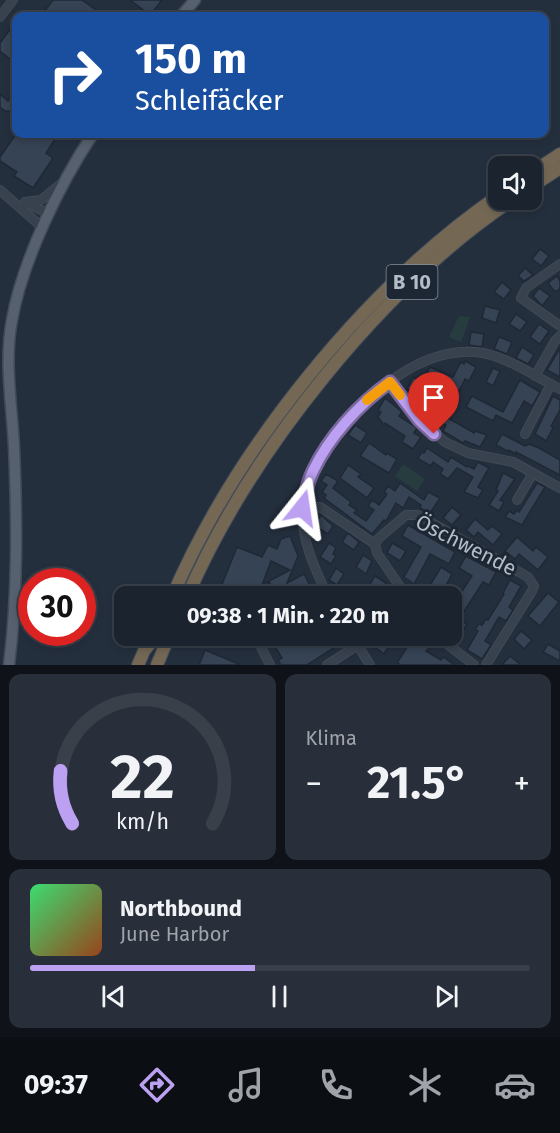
<!DOCTYPE html>
<html lang="de">
<meta charset="utf-8">
<style>
body{margin:0;font-family:"Fira Sans",sans-serif;background:#282f3a;color:#f1f3f6;height:100vh;display:flex;flex-direction:column;font-size:22px;white-space:nowrap}
*{box-sizing:border-box;margin:0}
p{font-size:20px;color:#a0a4aa}
.icon{flex:none;width:33px;height:33px;fill:none;stroke:currentColor;stroke-width:2;stroke-linecap:round;stroke-linejoin:round}
.map{position:relative;height:665px;overflow:hidden}
.sheet{display:flex;flex-direction:column;gap:9px;padding:9px;background:#0f1319;flex:1}
.sheet>*{flex:none}
.hud{position:absolute;left:12px;top:12px;width:537px;height:126px;border-radius:12px;box-shadow:0 3px 9px #0003,0 0 0 2px #39404a;background:#1a4fa0;color:#fff;overflow:hidden}
.fabs{position:absolute;left:488px;top:156px;display:grid;gap:12px}
.fabs a{display:grid;place-items:center;width:54px;height:54px;border-radius:12px;background:#1b232e;box-shadow:0 3px 9px #0003,0 0 0 2px #39404a;font-size:30px}
.speed{position:absolute;left:18px;top:568px;display:flex;gap:12px;font-size:30px;font-weight:700;text-align:center}
.speed>*{display:grid;place-content:center;width:78px;height:78px;border-radius:50%;background:#1b232e;box-shadow:0 3px 9px #0003,0 0 0 2px #39404a;line-height:1}
.speed .limit{border:9px solid #d22;background:#fff;color:#111}
.pin{position:absolute;display:grid;place-items:center;width:51px;height:51px;color:#fff;margin:-62px -26px;border-radius:50% 50% 50% 0;rotate:-45deg;box-shadow:0 0 6px #0007}
.pin .icon{rotate:45deg}
.me{position:absolute;width:66px;margin:-33px;rotate:15deg;stroke-linejoin:round;filter:drop-shadow(0 0 4px #0008)}
.turn{display:flex;align-items:center;gap:21px;height:126px;padding:0 24px;font-size:27px}
.turn .icon{width:78px;height:78px;stroke-width:2.5}
.turn b{display:block;font-size:42px;line-height:51px}
.big{font-size:45px;font-weight:700;line-height:1.1}
.sheet .card{flex:1;display:flex;flex-direction:column;justify-content:center;gap:9px;min-width:0;padding:0 21px;border-radius:12px;background:#282f3a}
.sheet .dial{align-items:center;gap:0}
.dial svg{height:156px;overflow:visible;fill:none;stroke:#39404a;stroke-width:7;stroke-linecap:round;text-anchor:middle}
.dial text{fill:#f1f3f6;stroke:none}
.song{display:flex;align-items:center;gap:18px}
.cover{width:72px;height:72px;border-radius:9px;background:linear-gradient(135deg,hsl(140 70% 55%),hsl(20 70% 35%))}
.played{height:6px;border-radius:3px;background:linear-gradient(90deg,#bca0f2 45%,#39404a 45%)}
.keys{display:flex;justify-content:space-around;direction:ltr}
.heat{display:flex;justify-content:space-between;align-items:center;font-size:33px;direction:ltr}
.sheet .tiles{flex:1;display:grid;gap:9px;grid-template-columns:1fr 1fr}
.card:last-child{grid-column:span 2}
.trip{position:absolute;left:114px;top:586px;width:348px;height:60px;border-radius:12px;background:#1b232e;box-shadow:0 3px 9px #0003,0 0 0 2px #39404a;font-weight:700;line-height:60px;text-align:center}
.dock{display:flex;height:96px;justify-content:space-around;align-items:center;background:#0b0e12;color:#a0a4aa}
.dock .icon{width:42px;height:42px}
.dock .current{color:#bca0f2}
.dock b{font-size:27px;color:#f1f3f6}
.map>svg:first-child{display:block}
</style>
<div class="map">
<svg width="560" height="665" viewBox="0 0 560 665">
<rect width="100%" height="100%" fill="#242f3e"/>
<g fill="#263c3f">
<path d="M 459,316 L 470,317 L 461,342 L 449,337 Z"/>
<path d="M 403,464 L 425,479 L 417,491 L 395,476 Z"/>
</g>
<g fill="#364354" stroke="#1f2835" stroke-width="1.5" fill-rule="evenodd">
<path d="M 53,0 L 82,0 L 104,16 L 41,16 Z"/>
<path d="M 130,0 L 162,0 L 150,15 Z"/>
<path d="M 16,21 L 16,64 L 0,51 L 0,43 Z"/>
<path d="M 16,88 L 16,111 L 5,111 L 0,107 L 0,94 L 8,101 Z"/>
<path d="M 16,134 L 47,134 L 55,139 L 46,153 L 53,158 L 33,188 L 14,176 L 17,172 L 0,161 L 0,157 Z"/>
<path d="M 540,249 L 549,256 L 541,266 L 532,259 Z"/>
<path d="M 525,268 L 533,275 L 524,281 L 518,276 Z"/>
<path d="M 557,276 L 560,281 L 560,289 L 555,292 L 548,283 Z"/>
<path d="M 502,282 L 511,290 L 504,299 L 494,292 Z"/>
<path d="M 539,288 L 550,296 L 542,306 L 533,296 Z"/>
<path d="M 485,306 L 500,310 L 496,323 L 482,318 Z"/>
<path d="M 516,314 L 527,322 L 520,331 L 509,324 Z"/>
<path d="M 539,324 L 549,331 L 540,344 L 530,337 Z"/>
<path d="M 471,332 L 484,334 L 482,347 L 469,345 Z"/>
<path d="M 499,337 L 512,342 L 507,354 L 494,349 Z"/>
<path d="M 522,347 L 534,355 L 528,364 L 516,358 Z"/>
<path d="M 560,348 L 560,377 L 547,370 Z"/>
<path d="M 465,361 L 476,367 L 469,381 L 465,379 L 446,417 L 474,433 L 475,431 L 487,435 L 480,447 L 465,441 L 463,443 L 443,431 L 446,425 L 427,415 L 433,402 L 407,389 L 413,377 L 441,392 L 447,382 L 427,372 L 430,367 L 453,377 L 461,362 L 464,364 Z"/>
<path d="M 493,368 L 500,371 L 493,386 L 486,382 Z"/>
<path d="M 520,380 L 540,392 L 532,406 L 524,401 L 512,423 L 496,415 L 493,421 L 466,407 L 472,396 L 503,412 Z"/>
<path d="M 553,396 L 560,400 L 560,410 L 551,426 L 553,428 L 546,441 L 535,434 Z"/>
<path d="M 385,398 L 402,412 L 399,416 L 417,428 L 414,433 L 421,437 L 413,449 L 402,442 L 405,436 L 385,423 L 384,425 L 378,417 L 381,412 L 378,410 Z"/>
<path d="M 355,425 L 367,433 L 361,443 L 348,435 Z"/>
<path d="M 502,434 L 525,446 L 529,444 L 539,448 L 560,460 L 560,475 L 516,452 L 516,454 L 509,450 L 509,452 L 496,445 Z"/>
<path d="M 369,443 L 386,455 L 387,453 L 397,459 L 389,473 L 360,456 Z"/>
<path d="M 427,448 L 448,462 L 451,457 L 467,467 L 468,466 L 474,469 L 478,462 L 489,468 L 478,487 L 483,490 L 478,498 L 464,492 L 473,477 L 457,468 L 448,479 L 440,474 L 443,469 L 433,462 L 431,466 L 420,460 L 418,458 L 422,452 L 424,453 Z"/>
<path d="M 348,465 L 361,474 L 358,477 L 374,488 L 367,498 L 340,478 Z"/>
<path d="M 503,473 L 515,479 L 500,500 L 504,502 L 499,511 L 489,505 L 498,491 L 496,490 Z"/>
<path d="M 326,474 L 338,481 L 333,488 L 351,502 L 349,505 L 357,510 L 354,513 L 366,521 L 374,510 L 368,506 L 372,500 L 379,505 L 387,494 L 384,492 L 388,486 L 395,491 L 400,483 L 424,500 L 428,492 L 440,498 L 430,513 L 420,508 L 421,505 L 409,497 L 403,508 L 396,503 L 386,521 L 384,520 L 372,534 L 324,498 L 326,495 L 322,492 L 327,485 L 321,481 Z"/>
<path d="M 537,483 L 545,487 L 522,525 L 505,517 L 509,511 L 514,514 L 517,510 L 519,512 Z"/>
<path d="M 452,507 L 461,515 L 452,525 L 443,518 Z"/>
<path d="M 321,515 L 333,526 L 328,534 L 314,525 Z"/>
<path d="M 475,519 L 488,530 L 492,526 L 502,534 L 493,545 L 478,532 L 474,537 L 466,530 Z"/>
<path d="M 408,525 L 455,552 L 449,564 L 430,554 L 414,584 L 404,577 L 421,547 L 402,536 Z"/>
<path d="M 348,533 L 359,542 L 354,550 L 342,542 Z"/>
<path d="M 290,536 L 298,556 L 287,583 L 304,574 L 316,597 L 277,597 L 269,581 L 264,594 L 250,588 L 246,597 L 236,597 L 227,593 L 229,590 L 221,587 L 237,547 L 262,557 L 268,545 L 277,549 L 281,539 ZM 271,561 L 290,570 L 262,585 Z"/>
<path d="M 517,537 L 533,551 L 536,547 L 548,557 L 538,570 L 519,554 L 515,559 L 505,551 Z"/>
<path d="M 329,543 L 336,548 L 333,554 L 336,556 L 331,564 L 320,557 Z"/>
<path d="M 392,543 L 406,551 L 400,561 L 387,553 Z"/>
<path d="M 363,555 L 372,561 L 366,574 L 356,567 Z"/>
<path d="M 466,556 L 496,572 L 489,585 L 483,582 L 459,619 L 467,624 L 460,636 L 452,630 L 452,619 L 458,608 L 453,605 L 472,576 L 459,568 Z"/>
<path d="M 441,567 L 452,574 L 443,591 L 439,597 L 423,597 Z"/>
<path d="M 336,568 L 344,574 L 337,585 L 329,580 Z"/>
<path d="M 375,576 L 386,583 L 382,590 L 394,597 L 379,597 L 367,589 Z"/>
<path d="M 510,580 L 521,586 L 509,607 L 513,610 L 506,621 L 499,617 L 485,641 L 491,645 L 482,659 L 467,650 L 478,631 L 475,629 L 479,624 L 482,625 L 486,619 L 488,620 L 504,594 L 503,593 Z"/>
<path d="M 548,593 L 559,602 L 540,626 L 528,616 Z"/>
<path d="M 521,631 L 532,640 L 524,649 L 514,639 Z"/>
<path d="M 290,636 L 338,636 L 340,644 L 307,665 L 281,665 L 278,660 L 282,658 L 274,645 Z"/>
<path d="M 361,636 L 379,636 L 390,644 L 384,654 Z"/>
<path d="M 414,636 L 428,636 L 423,644 L 429,648 L 426,651 L 441,660 L 443,657 L 455,665 L 401,665 L 397,663 Z"/>
<path d="M 548,644 L 560,651 L 560,661 L 543,652 Z"/>
<path d="M 205,650 L 241,665 L 199,665 Z"/>
<path d="M 510,656 L 521,665 L 502,665 Z"/>
</g>
<g fill="none" stroke-linecap="round" stroke-linejoin="round">
<g stroke="#414a57" stroke-width="10">
<g id="minor">
<path d="M 0,17 L 13,0"/>
<path d="M 0,190 L 43,228"/>
<path d="M 25,202 L 41,200 L 63,182"/>
<path d="M 25,202 L 49,214"/>
<path d="M 560,264 L 526,288 L 521,298 L 560,326"/>
<path d="M 535,376 L 555,341 L 560,336"/>
<path d="M 390,382 L 419,420 L 445,442 L 468,453 L 513,462 L 560,488"/>
<path d="M 525,434 L 551,384"/>
<path d="M 517,500 L 533,473"/>
<path d="M 302,508 L 320,507 L 375,544"/>
<path d="M 328,597 C 315,569 302,542 302,510 C 303,490 313,471 323,455 C 354,406 413,347 476,352 C 503,354 536,377 560,389"/>
<path d="M 407,597 L 377,553 L 375,544 L 379,538 L 406,515 L 418,515 L 528,577 L 534,586 L 532,591 L 486,665"/>
<path d="M 258,636 L 260,645 L 270,665"/>
<path d="M 352,636 L 370,665"/>
<path d="M 437,636 L 474,665"/>
<path d="M 327,665 L 358,645"/>
</g>
</g>
<g stroke="#414a57" stroke-width="13">
<g id="major">
<path d="M 181,16 L 195,0"/>
<path d="M 9,665 C 18,593 17,519 14,447 C 12,406 4,361 12,320 C 22,262 60,183 93,134"/>
</g>
</g>
<g stroke="#434c59" stroke-width="14">
<g id="highway">
<path d="M 531,173 L 560,154"/>
<path d="M 531,187 L 560,168"/>
<path d="M 172,597 C 236,448 365,288 498,196"/>
<path d="M 187,597 C 250,452 381,288 512,200"/>
<path d="M 138,665 L 144,651 L 155,637"/>
<path d="M 157,665 L 169,636"/>
</g>
</g>
<use href="#minor" stroke="#38414e" stroke-width="8"/>
<use href="#major" stroke="#56606e" stroke-width="10"/>
<use href="#highway" stroke="#746855" stroke-width="12"/>
</g>
<g fill="none" stroke-linecap="round" stroke-linejoin="round">
<g stroke="#7a689d" stroke-width="15">
<path id="route" d="M 302,508 C 305,496 307,483 313,471 C 329,437 359,404 390,382 L 419,420 L 434,434"/>
</g>
<use href="#route" stroke="#bca0f2" stroke-width="10"/>
<path stroke="#f59e0b" stroke-width="10" d="M 367,400 L 390,382 L 400,395"/>
</g>
<g text-anchor="middle" dominant-baseline="central" stroke-width="6" stroke-linejoin="round" paint-order="stroke">
<rect fill="#1d2633" stroke="#878f9c" stroke-width="1.5" x="386.5" y="265" width="51" height="34" rx="4.5"/>
<g font-size="20" font-weight="bold" fill="#b4bcc9">
<text x="412" y="282">B 10</text>
</g>
<g font-size="21" fill="#b4bcc9" stroke="#1d2633">
<text transform="translate(466 545) rotate(27)">Öschwende</text>
</g>
</g>
</svg>
<div class="fabs">
<a><svg class="icon" aria-label="sound" viewBox="0 0 24 24"><path d="M4 9h4l5-4v14l-5-4H4zM17 9q2 3 0 6"/></svg></a>
</div>
<div class="speed"><div class="limit">30</div></div>
<div class="pin" style="left:434px;top:434px;background:#d93025"><svg class="icon" aria-label="arrive" viewBox="0 0 24 24"><path d="M6 21V4h12l-3 4 3 4H6"/></svg></div>
<svg class="me" style="left:302px;top:508px" viewBox="-20 -20 40 40"><path d="M0-17L14 15 0 8-14 15z" fill="#bca0f2" stroke="#fff" stroke-width="4"/></svg>
<div class="trip">09:38 · 1 Min. · 220 m</div>
<div class="hud">
<div class="turn"><svg class="icon" aria-label="right" viewBox="0 0 24 24"><path d="M7 20v-9h11M14 6l5 5-5 5"/></svg><div><b>150 m</b>Schleifäcker</div></div>
</div>
</div>
<section class="sheet">
<div class="tiles">
<div class="card dial"><svg viewBox="0 0 100 80">
<path d="M14 69A42 42 0 1 1 86 69"/>
<path d="M14 69A42 42 0 0 1 8 42" stroke="#bca0f2"/>
<text x="50" y="56" font-size="32" font-weight="700">22</text>
<text x="50" y="72" font-size="11">km/h</text>
</svg></div>
<div class="card"><p>Klima</p>
<div class="heat"><a>−</a><b class="big">21.5°</b><a>+</a></div>
</div>
<div class="card">
<div class="song"><i class="cover"></i><div><b>Northbound</b><p>June Harbor</p></div></div>
<div class="played"></div>
<div class="keys"><svg class="icon" aria-label="previous" viewBox="0 0 24 24"><path d="M18 5L8 12l10 7zM5 5v14"/></svg><svg class="icon" aria-label="pause" viewBox="0 0 24 24"><path d="M8 5v14M16 5v14"/></svg><svg class="icon" aria-label="next" viewBox="0 0 24 24"><path d="M6 5l10 7-10 7zM19 5v14"/></svg></div>
</div>
</div>
</section>
<nav class="dock">
<b>09:37</b>
<svg class="icon current" aria-label="directions" viewBox="0 0 24 24"><path d="M12 3l9 9-9 9-9-9zM9 14v-3h6M13 9l2 2-2 2"/></svg>
<svg class="icon" aria-label="music" viewBox="0 0 24 24"><path d="M9 18V5l10-2v13"/><circle cx="6" cy="18" r="3"/><circle cx="16" cy="16" r="3"/></svg>
<svg class="icon" aria-label="phone" viewBox="0 0 24 24"><path d="M5 4h4l2 5-3 2q2 4 5 5l2-3 5 2v4C11 20 4 13 5 4z"/></svg>
<svg class="icon" aria-label="climate" viewBox="0 0 24 24"><path d="M12 3v18M4 7l16 10M4 17L20 7"/></svg>
<svg class="icon" aria-label="car" viewBox="0 0 24 24"><path d="M5 17H2v-5l4-1 3-4h7l3 4 3 1v5h-3M9 17h6M6 11h13"/><circle cx="7" cy="17" r="2"/><circle cx="17" cy="17" r="2"/></svg>
</nav>
